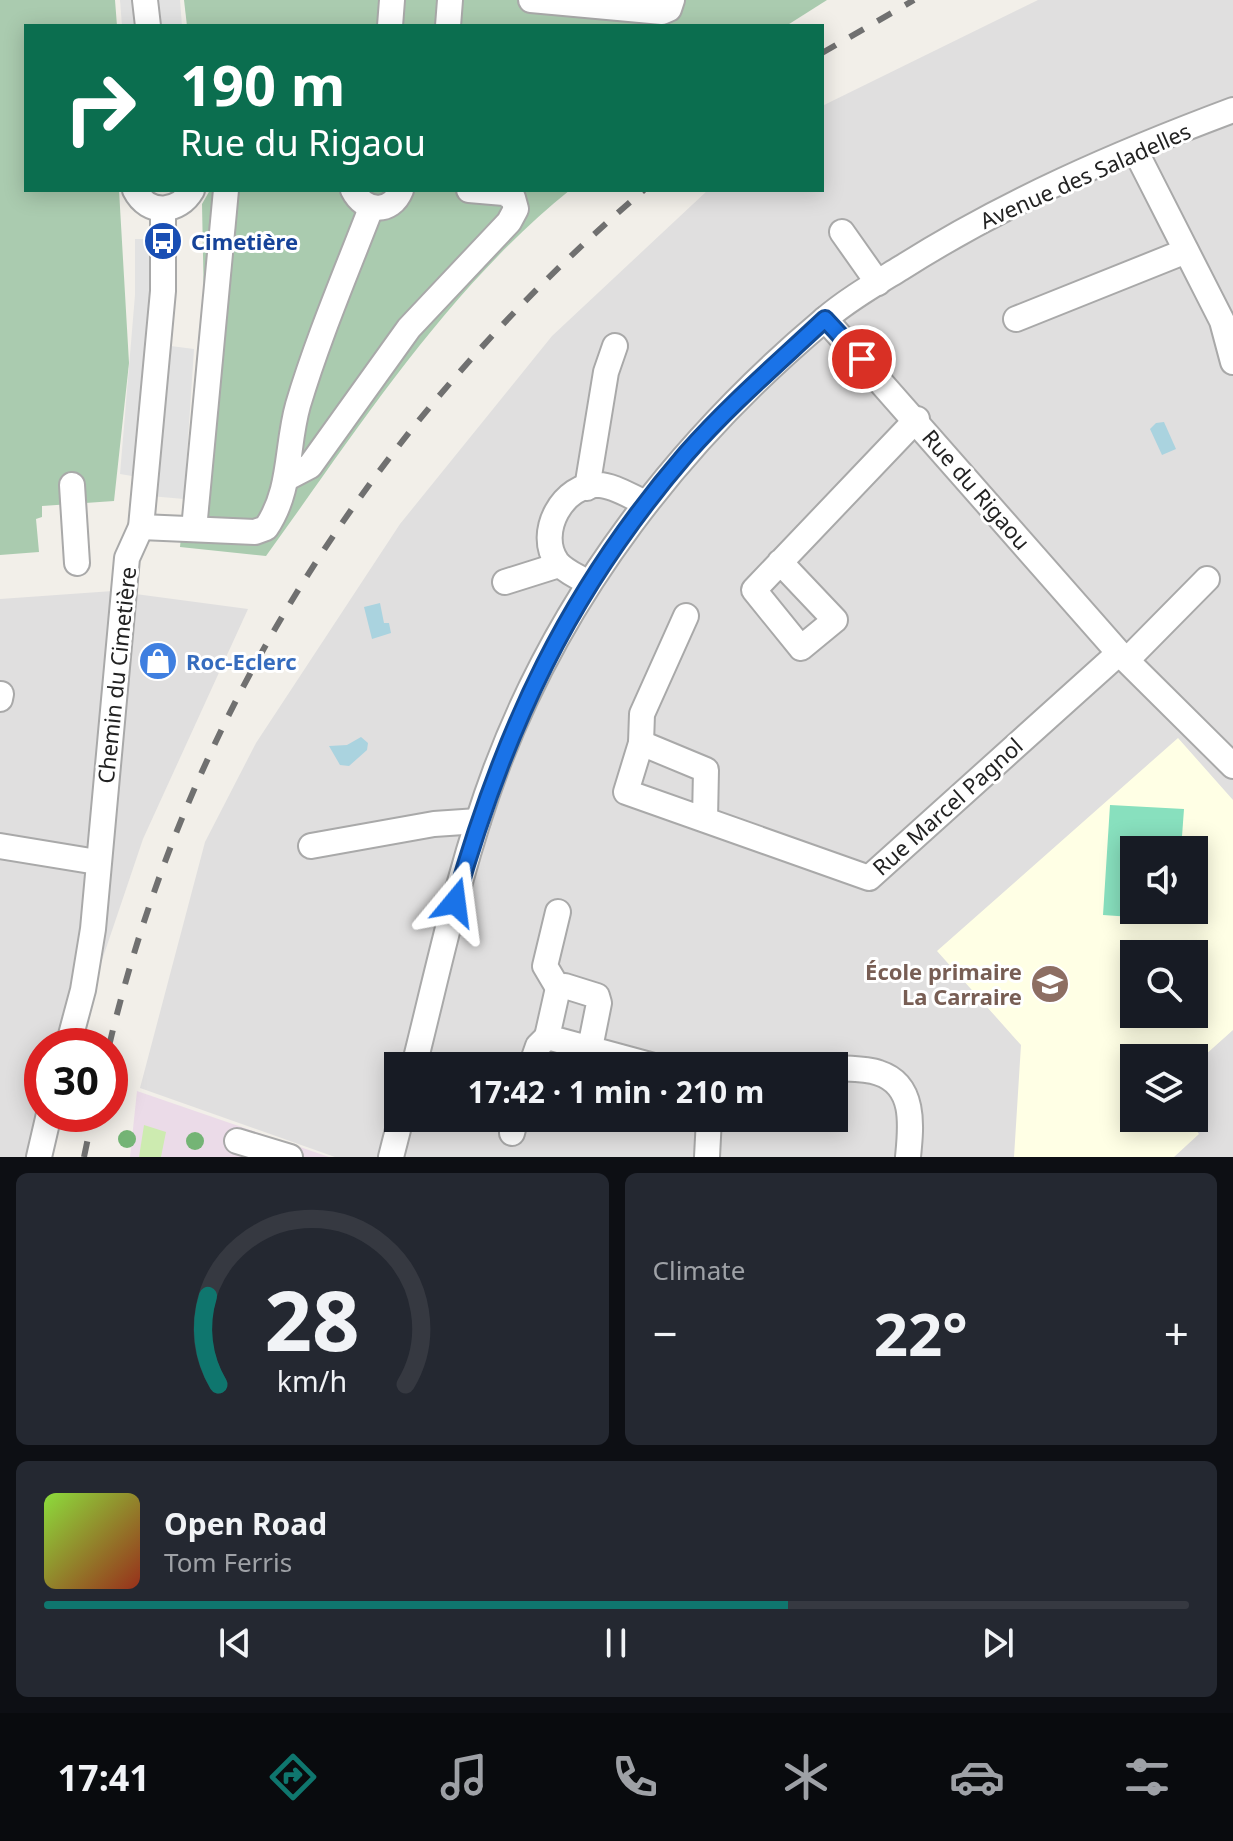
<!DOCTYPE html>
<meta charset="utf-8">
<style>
body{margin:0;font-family:"Noto Sans",sans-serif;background:#242831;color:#f1f3f6;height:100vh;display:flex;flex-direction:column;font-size:30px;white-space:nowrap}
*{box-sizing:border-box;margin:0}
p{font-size:26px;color:#9ea1a6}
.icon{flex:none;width:44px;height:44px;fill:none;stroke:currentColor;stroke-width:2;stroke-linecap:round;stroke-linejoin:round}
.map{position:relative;height:1157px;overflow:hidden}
.drawer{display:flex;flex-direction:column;gap:16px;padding:16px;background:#0d0f14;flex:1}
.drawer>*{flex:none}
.top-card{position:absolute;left:24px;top:24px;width:800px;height:168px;border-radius:0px;box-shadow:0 4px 20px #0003;background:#0b6e4f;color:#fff;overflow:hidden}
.controls{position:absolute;left:1120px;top:836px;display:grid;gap:16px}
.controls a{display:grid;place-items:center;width:88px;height:88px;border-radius:0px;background:#171b24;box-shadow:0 4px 20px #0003;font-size:40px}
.speed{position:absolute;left:24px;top:1028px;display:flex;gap:16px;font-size:40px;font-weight:700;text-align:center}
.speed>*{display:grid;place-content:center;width:104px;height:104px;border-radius:50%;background:#171b24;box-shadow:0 4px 20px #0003;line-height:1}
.speed .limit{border:12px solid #d22;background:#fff;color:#111}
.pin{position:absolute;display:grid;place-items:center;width:68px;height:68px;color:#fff;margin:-34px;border:4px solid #fff;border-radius:50%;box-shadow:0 2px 8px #0007}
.me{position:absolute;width:88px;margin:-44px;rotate:16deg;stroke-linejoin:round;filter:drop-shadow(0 0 6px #0008)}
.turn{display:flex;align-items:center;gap:28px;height:168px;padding:0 24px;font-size:36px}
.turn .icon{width:104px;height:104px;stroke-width:2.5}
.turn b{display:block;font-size:56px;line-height:68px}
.big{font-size:60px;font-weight:700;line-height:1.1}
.drawer .widget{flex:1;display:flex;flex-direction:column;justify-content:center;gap:12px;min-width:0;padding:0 28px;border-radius:12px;background:#242831}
.drawer .dial{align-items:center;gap:0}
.dial svg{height:208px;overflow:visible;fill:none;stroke:#363941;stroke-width:7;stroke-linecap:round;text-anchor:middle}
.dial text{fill:#f1f3f6;stroke:none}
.song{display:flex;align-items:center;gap:24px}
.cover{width:96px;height:96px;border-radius:12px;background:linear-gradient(135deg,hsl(90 70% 55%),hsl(10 70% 35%))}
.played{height:8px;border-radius:4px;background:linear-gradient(90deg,#0f766e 65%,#363941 65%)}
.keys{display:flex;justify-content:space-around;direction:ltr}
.heat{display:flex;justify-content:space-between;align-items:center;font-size:44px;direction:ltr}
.drawer .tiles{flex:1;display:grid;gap:16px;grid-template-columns:1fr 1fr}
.widget:last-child{grid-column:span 2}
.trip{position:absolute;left:384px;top:1052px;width:464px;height:80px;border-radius:0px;background:#171b24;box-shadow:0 4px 20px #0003;font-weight:700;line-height:80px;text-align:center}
.tabs{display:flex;height:128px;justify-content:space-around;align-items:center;background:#090b0e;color:#9ea1a6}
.tabs .icon{width:56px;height:56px}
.tabs .current{color:#0f766e}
.tabs b{font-size:36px;color:#f1f3f6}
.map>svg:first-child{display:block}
</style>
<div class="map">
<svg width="1233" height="1157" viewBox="0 0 1233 1157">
<rect width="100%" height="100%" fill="#f2efe9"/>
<g fill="#e0dfdf" fill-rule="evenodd">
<path d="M 1038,0 L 1233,0 L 1233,1157 L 335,1157 L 140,1088 L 205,842 L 256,743 L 400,524 L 552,336 L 708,190 L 822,190 L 822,106 ZM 1134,850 L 1194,850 L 1194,910 L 1134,910 ZM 1134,954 L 1194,954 L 1194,1014 L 1134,1014 ZM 1134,1058 L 1194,1058 L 1194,1118 L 1134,1118 ZM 398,1066 L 834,1066 L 834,1118 L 398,1118 Z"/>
<path d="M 113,591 L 248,609 L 143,839 L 73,1046 L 42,1046 L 42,1114 L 36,1157 L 0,1157 L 0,599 Z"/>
</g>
<path fill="#ebdbe8" d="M 137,1091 L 329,1157 L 130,1157 Z"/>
<path fill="#ffffe5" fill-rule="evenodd" d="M 1178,738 L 1233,800 L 1233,1030 L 1194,1065 L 1194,1058 L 1134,1058 L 1134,1118 L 1187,1118 L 1199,1134 L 1174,1157 L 1014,1157 L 1021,1045 L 937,951 ZM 1134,850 L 1194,850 L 1194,910 L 1134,910 ZM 1134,954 L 1194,954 L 1194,1014 L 1134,1014 Z"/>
<path fill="#cdebb0" d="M 144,1125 L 166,1132 L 161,1157 L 139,1157 Z"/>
<g fill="#aacbaf">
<path d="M 0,0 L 115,0 L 117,26 L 26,26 L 26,190 L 119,190 L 129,363 L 114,501 L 42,506 L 42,517 L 36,519 L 39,552 L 0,555 Z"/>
<path d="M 184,0 L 827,0 L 786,26 L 187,26 Z"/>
<path d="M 210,190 L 570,190 C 446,290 358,429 266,556 L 180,547 L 204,305 L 202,204 Z"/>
</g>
<path fill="#88e0be" d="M 1110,805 L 1184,809 L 1181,850 L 1134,850 L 1134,910 L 1176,910 L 1176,920 L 1103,915 Z"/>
<g fill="#e2e2e2">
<path d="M 120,0 L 180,0 L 182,26 L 122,26 Z"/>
<path d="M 135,239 L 159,239 L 163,345 L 194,349 L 184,499 L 150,496 L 150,479 L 120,474 L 135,295 Z"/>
</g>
<g fill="#aad3df">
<path d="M 1164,422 L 1176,449 L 1162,455 L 1150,429 L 1156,423 Z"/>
<path d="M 380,603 L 384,623 L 389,623 L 391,633 L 372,639 L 364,607 Z"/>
<path d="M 361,737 L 368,743 L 367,750 L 349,766 L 340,765 L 329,746 L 347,745 Z"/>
</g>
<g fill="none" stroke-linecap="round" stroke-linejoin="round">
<g stroke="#a9a9a9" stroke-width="28">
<g id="minor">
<path d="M 145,0 L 148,26"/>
<path d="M 531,0 L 662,12 L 669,9 L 672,0"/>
<path d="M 390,26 L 392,0"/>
<path d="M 448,26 L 450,0"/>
<path d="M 1135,150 L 1222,321 L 1233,362"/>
<path d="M 135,190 C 148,216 179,213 192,190"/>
<path d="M 353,190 C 364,212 391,215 401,190"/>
<path d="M 842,232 L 878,283"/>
<path d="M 825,319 L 1119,653 L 1233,766"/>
<path d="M 1016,319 L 1186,251"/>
<path d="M 287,478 L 310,466 L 409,328 L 509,222 L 516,209 L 513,198 L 504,193 L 469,190"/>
<path d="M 72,485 L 77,563"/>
<path d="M 587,488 L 606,372 L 615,346"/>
<path d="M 141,527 L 255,532 L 266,528 C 292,490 286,447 298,405 C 318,338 346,273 371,208"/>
<path d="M 194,529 L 226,190"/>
<path d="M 780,562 L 835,620 L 801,648 L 754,590 L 917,419"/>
<path d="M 505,582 L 559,565"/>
<path d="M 588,583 C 579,577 564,571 557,562 C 536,533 563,483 599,485 C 613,485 633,498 646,503"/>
<path d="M 1127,660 L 1207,579"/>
<path d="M 0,699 L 1,694"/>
<path d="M 641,743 L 642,714 L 686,616"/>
<path d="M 705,819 L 706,770 L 641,743 L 626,792 L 869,878 L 1119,653"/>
<path d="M 0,846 L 97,862"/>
<path d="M 311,846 L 434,824 L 478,821"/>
<path d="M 558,912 L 545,966 L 558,988"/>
<path d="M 68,1046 L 83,990 L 93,929 L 127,558 L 141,527 L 163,291 L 163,209"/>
<path d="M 590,1048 L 599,1003 L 597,996 L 565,986 L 558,988 L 547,1037 L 654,1066"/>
<path d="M 414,1066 C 439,967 460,865 496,769 C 562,593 680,441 824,320 C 847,300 875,284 901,268 C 1005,202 1118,153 1233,110"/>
<path d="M 531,1066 L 538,1046 L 547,1037"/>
<path d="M 834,1068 C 848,1069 866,1068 879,1073 C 916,1085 911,1127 908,1157"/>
<path d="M 512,1133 L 516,1118"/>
<path d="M 237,1141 L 290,1157"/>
<path d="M 39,1157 L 49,1114"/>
<path d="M 391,1157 L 401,1118"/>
<path d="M 707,1157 L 709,1118"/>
</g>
</g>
<use href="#minor" stroke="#fff" stroke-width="24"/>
<g stroke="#707070" stroke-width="6" stroke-dasharray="16 16" stroke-linecap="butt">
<path d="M 822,53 L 914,0"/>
<path d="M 109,1046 C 190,705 379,417 644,190"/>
<path d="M 84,1157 L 93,1114"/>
</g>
</g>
<g fill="#74b475">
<circle cx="127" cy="1139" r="9"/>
<circle cx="195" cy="1141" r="9"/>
</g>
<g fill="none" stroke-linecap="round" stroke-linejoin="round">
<g stroke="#114b97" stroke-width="20">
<path id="route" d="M 455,902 C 504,729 568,591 686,454 C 729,405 778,363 825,319 L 862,359"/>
</g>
<use href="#route" stroke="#1a73e8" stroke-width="14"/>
</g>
<defs>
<g id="bus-disc" transform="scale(2)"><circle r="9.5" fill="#1a4fb4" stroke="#fff"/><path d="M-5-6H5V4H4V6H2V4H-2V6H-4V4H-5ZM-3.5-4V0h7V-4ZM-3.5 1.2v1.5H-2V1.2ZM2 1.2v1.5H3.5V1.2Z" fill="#fff"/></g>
<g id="shop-disc" transform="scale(2)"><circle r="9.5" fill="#3f7fe0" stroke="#fff"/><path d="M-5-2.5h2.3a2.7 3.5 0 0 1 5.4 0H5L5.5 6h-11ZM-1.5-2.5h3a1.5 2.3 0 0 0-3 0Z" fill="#fff"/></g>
<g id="school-disc" transform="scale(2)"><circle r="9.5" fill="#8d6e63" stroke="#fff"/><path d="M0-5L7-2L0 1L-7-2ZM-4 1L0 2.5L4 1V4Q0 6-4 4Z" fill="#fff"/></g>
</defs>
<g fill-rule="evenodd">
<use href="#bus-disc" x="163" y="241"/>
<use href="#shop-disc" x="158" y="661"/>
<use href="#school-disc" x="1050" y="984"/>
</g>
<g text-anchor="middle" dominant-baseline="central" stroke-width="6" stroke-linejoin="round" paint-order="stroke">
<g font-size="22" fill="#222" stroke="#fff">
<text transform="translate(1085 175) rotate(-24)">Avenue des Saladelles</text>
<text transform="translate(977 489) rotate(49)">Rue du Rigaou</text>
<text transform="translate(116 675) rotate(-84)">Chemin du Cimetière</text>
<text transform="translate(947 806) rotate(-42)">Rue Marcel Pagnol</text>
</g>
<g font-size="22" font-weight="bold" fill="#164399" stroke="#fff" text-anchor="start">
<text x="191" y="241">Cimetière</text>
</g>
<g font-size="22" font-weight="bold" fill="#366cbe" stroke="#fff" text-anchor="start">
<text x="186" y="661">Roc-Eclerc</text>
</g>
<g font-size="22" font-weight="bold" fill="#785e54" stroke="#fff" text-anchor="end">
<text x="1022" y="971">École primaire<tspan x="1022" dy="25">La Carraire</tspan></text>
</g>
</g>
</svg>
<div class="controls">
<a><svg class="icon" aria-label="sound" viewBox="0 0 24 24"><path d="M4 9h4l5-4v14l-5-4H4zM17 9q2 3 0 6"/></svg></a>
<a><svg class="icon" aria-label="search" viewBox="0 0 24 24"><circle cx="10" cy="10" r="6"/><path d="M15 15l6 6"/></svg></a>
<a><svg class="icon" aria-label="layers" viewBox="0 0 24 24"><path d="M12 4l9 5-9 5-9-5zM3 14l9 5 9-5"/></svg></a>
</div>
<div class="speed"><div class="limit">30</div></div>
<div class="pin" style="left:862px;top:359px;background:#d93025"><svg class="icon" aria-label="arrive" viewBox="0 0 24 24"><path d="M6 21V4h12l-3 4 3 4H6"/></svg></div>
<svg class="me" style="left:455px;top:902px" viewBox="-20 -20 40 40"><path d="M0-17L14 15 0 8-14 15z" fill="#1a73e8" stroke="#fff" stroke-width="4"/></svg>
<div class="trip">17:42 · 1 min · 210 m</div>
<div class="top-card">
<div class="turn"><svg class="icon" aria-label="right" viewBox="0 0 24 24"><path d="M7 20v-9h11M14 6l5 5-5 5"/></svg><div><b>190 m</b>Rue du Rigaou</div></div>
</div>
</div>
<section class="drawer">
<div class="tiles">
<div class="widget dial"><svg viewBox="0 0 100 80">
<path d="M14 69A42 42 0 1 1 86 69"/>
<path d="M14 69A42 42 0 0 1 10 35" stroke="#0f766e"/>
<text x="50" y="56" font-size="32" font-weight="700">28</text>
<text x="50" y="72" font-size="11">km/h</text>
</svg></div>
<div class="widget"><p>Climate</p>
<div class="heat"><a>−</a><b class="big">22°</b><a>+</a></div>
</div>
<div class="widget">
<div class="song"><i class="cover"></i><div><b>Open Road</b><p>Tom Ferris</p></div></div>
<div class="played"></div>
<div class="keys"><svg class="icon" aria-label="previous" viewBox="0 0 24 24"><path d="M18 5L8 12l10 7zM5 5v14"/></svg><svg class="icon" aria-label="pause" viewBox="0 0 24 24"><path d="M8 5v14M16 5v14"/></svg><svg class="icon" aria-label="next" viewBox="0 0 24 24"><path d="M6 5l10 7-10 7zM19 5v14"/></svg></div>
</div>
</div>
</section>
<nav class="tabs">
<b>17:41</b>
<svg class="icon current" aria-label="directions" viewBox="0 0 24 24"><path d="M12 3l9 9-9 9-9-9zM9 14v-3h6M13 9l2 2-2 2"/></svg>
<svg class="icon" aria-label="music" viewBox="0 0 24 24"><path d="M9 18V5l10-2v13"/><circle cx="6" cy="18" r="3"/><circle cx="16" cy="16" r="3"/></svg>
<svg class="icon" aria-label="phone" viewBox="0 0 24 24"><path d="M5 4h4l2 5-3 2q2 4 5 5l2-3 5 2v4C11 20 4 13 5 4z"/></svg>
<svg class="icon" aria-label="climate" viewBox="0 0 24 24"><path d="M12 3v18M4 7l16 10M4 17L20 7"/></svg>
<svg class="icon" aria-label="car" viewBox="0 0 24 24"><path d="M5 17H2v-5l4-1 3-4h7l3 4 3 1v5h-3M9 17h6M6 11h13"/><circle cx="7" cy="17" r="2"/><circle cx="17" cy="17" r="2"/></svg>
<svg class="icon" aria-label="filters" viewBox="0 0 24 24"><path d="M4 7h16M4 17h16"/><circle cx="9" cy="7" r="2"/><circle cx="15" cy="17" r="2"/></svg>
</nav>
